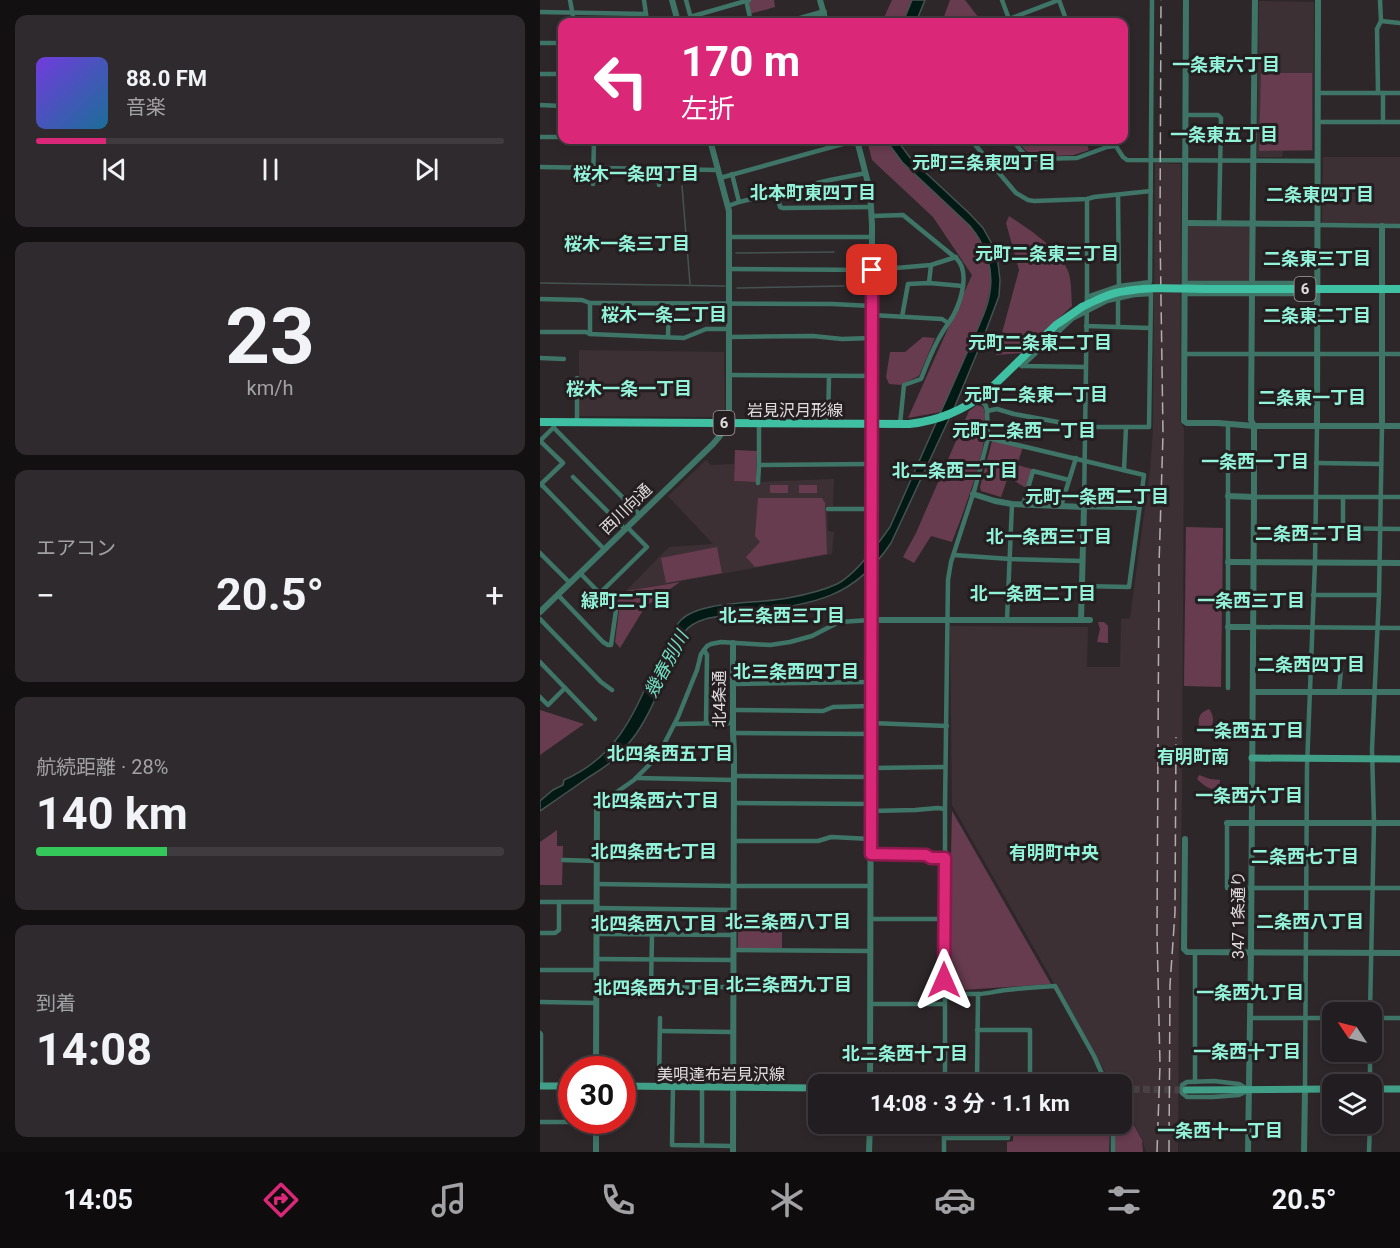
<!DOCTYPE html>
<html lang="ja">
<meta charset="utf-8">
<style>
body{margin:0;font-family:Roboto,"Noto Sans JP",sans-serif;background:#2e2a2d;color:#f1f3f6;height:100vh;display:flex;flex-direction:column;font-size:22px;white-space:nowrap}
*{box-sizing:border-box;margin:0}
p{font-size:20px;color:#a2a2a5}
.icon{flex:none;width:33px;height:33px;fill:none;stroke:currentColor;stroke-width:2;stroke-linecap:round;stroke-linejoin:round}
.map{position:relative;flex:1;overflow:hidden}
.drawer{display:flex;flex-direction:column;gap:15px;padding:15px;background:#131012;width:540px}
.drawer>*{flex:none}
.guide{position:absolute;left:18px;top:18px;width:570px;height:126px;border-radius:12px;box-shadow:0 3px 9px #0003,0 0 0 2px #3f3b3e;background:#db2777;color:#fff;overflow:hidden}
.needle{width:39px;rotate:305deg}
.tools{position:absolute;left:782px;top:1002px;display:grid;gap:12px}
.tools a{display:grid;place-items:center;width:60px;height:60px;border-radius:12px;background:#221d20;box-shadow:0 3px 9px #0003,0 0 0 2px #3f3b3e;font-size:30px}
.speed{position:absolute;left:18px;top:1056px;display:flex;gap:12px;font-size:30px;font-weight:700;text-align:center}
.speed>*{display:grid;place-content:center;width:78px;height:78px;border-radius:50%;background:#221d20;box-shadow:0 3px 9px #0003,0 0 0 2px #3f3b3e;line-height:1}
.speed .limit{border:9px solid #d22;background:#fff;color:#111}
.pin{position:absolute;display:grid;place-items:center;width:51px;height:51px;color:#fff;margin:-26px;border-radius:12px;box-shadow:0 3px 9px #0006}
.me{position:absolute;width:66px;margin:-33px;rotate:0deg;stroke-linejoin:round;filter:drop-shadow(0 0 4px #0008)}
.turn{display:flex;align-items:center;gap:21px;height:126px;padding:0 24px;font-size:27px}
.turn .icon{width:78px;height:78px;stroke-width:2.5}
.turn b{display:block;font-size:42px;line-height:51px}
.big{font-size:45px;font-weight:700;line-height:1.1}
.drawer .tile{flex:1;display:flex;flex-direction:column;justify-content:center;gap:9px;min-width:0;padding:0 21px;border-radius:12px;background:#2e2a2d}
.drawer .dial{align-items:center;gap:0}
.dial b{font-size:78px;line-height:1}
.song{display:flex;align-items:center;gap:18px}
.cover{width:72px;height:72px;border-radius:9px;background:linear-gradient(135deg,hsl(260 70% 55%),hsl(200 70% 35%))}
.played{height:6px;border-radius:3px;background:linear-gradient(90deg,#db2777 15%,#3f3b3e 15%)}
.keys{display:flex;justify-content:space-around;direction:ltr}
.heat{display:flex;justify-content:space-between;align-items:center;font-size:33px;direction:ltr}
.charge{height:9px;border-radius:4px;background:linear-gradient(90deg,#34c759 28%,#3f3b3e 0)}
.trip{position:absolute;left:268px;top:1074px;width:324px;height:60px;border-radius:12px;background:#221d20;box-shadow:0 3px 9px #0003,0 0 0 2px #3f3b3e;font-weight:700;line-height:60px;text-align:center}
.tabs{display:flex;height:96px;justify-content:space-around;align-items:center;background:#0e0c0d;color:#a2a2a5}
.tabs .icon{width:42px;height:42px}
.tabs .on{color:#db2777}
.tabs b{font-size:27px;color:#f1f3f6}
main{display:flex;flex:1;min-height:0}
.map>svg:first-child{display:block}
</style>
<main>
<section class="drawer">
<div class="tile">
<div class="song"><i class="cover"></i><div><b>88.0 FM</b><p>音楽</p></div></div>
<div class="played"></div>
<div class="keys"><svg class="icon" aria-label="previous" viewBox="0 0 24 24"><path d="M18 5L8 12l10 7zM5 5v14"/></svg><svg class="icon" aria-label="pause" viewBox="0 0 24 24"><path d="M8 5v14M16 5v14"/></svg><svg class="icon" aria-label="next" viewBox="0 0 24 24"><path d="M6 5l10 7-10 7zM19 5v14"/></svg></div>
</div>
<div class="tile dial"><b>23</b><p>km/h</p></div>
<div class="tile"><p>エアコン</p>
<div class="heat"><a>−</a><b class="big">20.5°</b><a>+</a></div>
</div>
<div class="tile"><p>航続距離 · 28%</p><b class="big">140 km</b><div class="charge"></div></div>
<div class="tile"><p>到着</p><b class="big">14:08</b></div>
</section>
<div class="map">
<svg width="860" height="1152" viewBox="0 0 860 1152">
<rect width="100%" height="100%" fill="#2e272a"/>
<g fill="#3d3035">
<path d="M 719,1 L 774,2 L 773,151 L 743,151 L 742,157 L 717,157 Z"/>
<path d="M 783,157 L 860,157 L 860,224 L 782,223 Z"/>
<path d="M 615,163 L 641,164 L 640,420 L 644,429 L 642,799 L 639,953 L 638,1152 L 606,1152 L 602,1139 L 582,1103 L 582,1084 L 572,1084 L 412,805 L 410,626 L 548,627 L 547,667 L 580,667 L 581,619 L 590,618 L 610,471 L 613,430 Z"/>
<rect x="646" y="225" width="64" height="56"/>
<path d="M 39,350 L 184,352 L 185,417 L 39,416 Z"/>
<path d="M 166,460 L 171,465 L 194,464 L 194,481 L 216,482 L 294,479 L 293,506 L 287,507 L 288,531 L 294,532 L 292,554 L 86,591 L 129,547 L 173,544 L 128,496 Z"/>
</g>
<g fill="#673c4e">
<path d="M 211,0 L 234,0 L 235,7 L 210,14 L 206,1 Z"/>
<path d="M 352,0 L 372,0 L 363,22 L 342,22 Z"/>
<path d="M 410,0 L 425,0 L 442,22 L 402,22 Z"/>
<path d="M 721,73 L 772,73 L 772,150 L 719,151 Z"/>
<path d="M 327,140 L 346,140 L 362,162 L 430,226 C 465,268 449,303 429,348 C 420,369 411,390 401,412 L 368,418 L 432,275 L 393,217 L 332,160 Z"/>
<path d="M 477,140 L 545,140 L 549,150 L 534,155 L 512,156 L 492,155 L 485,150 Z"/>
<path d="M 469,216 C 490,230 516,246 527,269 C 532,278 531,296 532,306 L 481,353 L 456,355 L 479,270 L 466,223 Z"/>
<path d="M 383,337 L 395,338 L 379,376 L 362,384 L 361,385 L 349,384 L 346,377 L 350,352 L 365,352 Z"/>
<path d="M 437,405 L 443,407 C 455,434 423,513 412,542 L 391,536 L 374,563 L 363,557 L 376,533 L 429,411 Z"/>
<path d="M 454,440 L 483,447 L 477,465 L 492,469 L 486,488 L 468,477 L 461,497 L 441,491 L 440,487 L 452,441 Z"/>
<path d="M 195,450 L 217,451 L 216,482 L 194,481 Z"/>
<rect x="230" y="485" width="18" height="8"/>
<rect x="259" y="485" width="18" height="8"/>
<path d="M 218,498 L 282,498 L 285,503 L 287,554 L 215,567 L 206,557 L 220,542 L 215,536 Z"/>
<path d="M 646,527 L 683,528 L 681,687 L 644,686 Z"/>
<path d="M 177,547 L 182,573 L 126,583 L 121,558 Z"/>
<path d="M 140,582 L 105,607 L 80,648 L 75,642 L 79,610 L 77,601 L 86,591 Z"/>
<path d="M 558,622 L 564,622 L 568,626 L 568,643 L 557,642 L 560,629 Z"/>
<path d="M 669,709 C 673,714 674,720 672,725 L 660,731 L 659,730 C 659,718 657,714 669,709 Z"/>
<path d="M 0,710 L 44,724 L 0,755 Z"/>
<path d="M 666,753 L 678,754 L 679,755 L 679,759 L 675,763 L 666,763 L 664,761 Z"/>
<path d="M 659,775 L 670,779 L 680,780 L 679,791 C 670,790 663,785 657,779 Z"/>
<path d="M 412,811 L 511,984 L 408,991 Z"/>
<path d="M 17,830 L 17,846 L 23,846 L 22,885 L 0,885 L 0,842 Z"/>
<rect x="198" y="919" width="44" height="29"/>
<path d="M 582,1109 L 585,1109 L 602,1140 L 603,1152 L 575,1152 L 575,1124 L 582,1124 Z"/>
<path d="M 473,1124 L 570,1124 L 569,1152 L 467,1152 L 467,1142 L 473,1141 Z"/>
</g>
<g fill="#031913" stroke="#455350" stroke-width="1.5">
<path d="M 372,0 L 385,0 L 376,22 L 363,22 Z"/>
<path d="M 346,140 L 357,140 L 371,159 L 430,214 L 443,228 L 452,244 L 458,263 L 460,280 L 459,296 L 442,341 L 415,406 L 351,543 C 310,604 266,604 200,613 C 184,616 166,616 152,625 C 137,635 134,653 128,668 C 119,690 110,714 96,734 C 89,743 81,754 72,761 C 65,767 57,772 49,777 C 33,788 16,800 0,811 L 0,801 L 13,790 L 23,785 L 24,780 C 81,755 96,708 120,655 L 124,652 C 129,642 133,628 141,620 C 161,600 220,604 248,598 C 264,595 282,591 297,584 C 315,575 338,544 350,527 L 438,328 C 442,318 447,308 449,297 C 455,271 446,245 430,226 L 362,162 Z"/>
</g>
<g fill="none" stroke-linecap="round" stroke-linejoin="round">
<g stroke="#455350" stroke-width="1.5">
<path d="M 142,186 L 150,284"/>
<path d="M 196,253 L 294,252"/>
<path d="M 0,283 L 185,286"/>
<path d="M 197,288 L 304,286"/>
</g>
<path stroke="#494245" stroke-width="7" stroke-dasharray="7 3.5" stroke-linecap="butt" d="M 582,1089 L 646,1090"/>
<g stroke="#3e7566" stroke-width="4.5">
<path d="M 30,0 L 34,22"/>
<path d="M 104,0 L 106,14"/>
<path d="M 146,0 L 152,22"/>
<path d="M 206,0 L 211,22"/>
<path d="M 462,0 L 469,19 L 519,0"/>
<path d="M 519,0 L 527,22"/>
<path d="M 840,0 L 841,21 L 860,23"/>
<path d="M 0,12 L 106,14 L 107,22"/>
<path d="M 150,17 L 209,0"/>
<path d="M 0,43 L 22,43"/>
<path d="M 0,74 L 22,74"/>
<path d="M 778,93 L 860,93"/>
<path d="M 838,93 L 837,29 L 841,21"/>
<path d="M 843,93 L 843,122"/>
<path d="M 0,105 L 22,106"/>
<path d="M 645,115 L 678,115 L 681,118 L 679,223"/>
<path d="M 778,122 L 860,122"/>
<path d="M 0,137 L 22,137"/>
<path d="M 431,140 L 476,193 L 488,200 L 494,201 L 547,199 L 554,197 L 611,191"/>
<path d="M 472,140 L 485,155 L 490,158 L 497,159 L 537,158 L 567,147 L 575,146"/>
<path d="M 572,140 L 583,157 L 587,160 L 777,161"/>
<path d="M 0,167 L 178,170"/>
<path d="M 192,174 L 199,202"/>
<path d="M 180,178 L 317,140"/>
<path d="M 53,184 L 54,140"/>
<path d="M 119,185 L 119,170"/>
<path d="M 237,193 L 240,207 L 243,208 L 332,207"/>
<path d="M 578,195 L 579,288"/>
<path d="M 547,199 L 547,297 L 544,507 L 599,508"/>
<path d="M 188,206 L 199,202 L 290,180 L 326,173"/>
<path d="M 332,216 L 363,215 L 417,259 C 430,273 421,301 413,316 C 408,324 402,332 398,340 C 391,353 386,366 381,379 L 364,385 L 360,424"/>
<path d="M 777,225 L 860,226"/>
<path d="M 189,237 L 332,237"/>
<path d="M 189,269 L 332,270 L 391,265 L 416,257"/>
<path d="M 389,283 L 391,265"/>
<path d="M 644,294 L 770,294 L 777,289 L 770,283 L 644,283"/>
<path d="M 547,297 L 579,286 L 610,282 L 612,0"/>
<path d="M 0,299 L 42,300 L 50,303 L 50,334"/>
<path d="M 50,303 L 292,304 L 332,306"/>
<path d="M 332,315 L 402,319 L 408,323"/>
<path d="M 362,317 L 368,284 L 389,283 L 423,286"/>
<path d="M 546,326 L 610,328"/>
<path d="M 578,327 L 578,297"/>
<path d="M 0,332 L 46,332 L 50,334 L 144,338 L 166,329 L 189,329"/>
<path d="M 128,336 L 129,304"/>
<path d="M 189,337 L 273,336 L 302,339 L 332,338"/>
<path d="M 644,354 L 860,354"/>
<path d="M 0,358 L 24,359"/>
<path d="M 480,365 L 483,366 L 546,367"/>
<path d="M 189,375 L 332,376"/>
<path d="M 447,411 L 457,409 L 474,414 L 545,427 L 609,427 L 611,294 L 594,295 L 567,301 L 532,319 L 482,366"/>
<path d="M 37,422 L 37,378"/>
<path d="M 219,423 L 219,465 L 331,464"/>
<path d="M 288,423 L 289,376"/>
<path d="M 14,428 L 100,515"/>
<path d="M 448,438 L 604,475 L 589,587 L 542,586"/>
<path d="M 0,441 L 14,427"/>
<path d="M 776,463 L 841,464"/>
<path d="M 584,470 L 586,427"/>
<path d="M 33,477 L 85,529"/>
<path d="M 218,483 L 219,465"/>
<path d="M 1,484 L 64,549"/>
<path d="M 0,485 L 23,463 L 0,441"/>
<path d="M 714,497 L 860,497"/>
<path d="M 803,497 L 803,529"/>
<path d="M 483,505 L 493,471 L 529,480"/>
<path d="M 521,506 L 536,458"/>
<path d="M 288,509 L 331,509"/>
<path d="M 776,528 L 860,529"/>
<path d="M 0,553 L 30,583"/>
<path d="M 414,555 L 470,559 L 543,561"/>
<path d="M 60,593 L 107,547 L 87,527"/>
<path d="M 18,595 L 63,642 L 68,645 L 71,645 L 76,610 L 40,573"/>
<path d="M 773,595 L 839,595"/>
<path d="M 0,619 L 61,682 L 72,690"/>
<path d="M 467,620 L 472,504"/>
<path d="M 713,627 L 860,628"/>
<path d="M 164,650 L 167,655 L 166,723"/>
<path d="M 0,662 L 55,719"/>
<path d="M 193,684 L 331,682"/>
<path d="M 688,688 L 688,425"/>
<path d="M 799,692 L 801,668"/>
<path d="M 0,697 L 8,705 L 25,688"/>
<path d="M 193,710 L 283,711 L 293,707 L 331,706"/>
<path d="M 331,723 L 407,726"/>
<path d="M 135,724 L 193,723"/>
<path d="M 193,733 L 331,734"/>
<path d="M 331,768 L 405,767"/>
<path d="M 194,776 L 331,777"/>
<path d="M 96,778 L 194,780"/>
<path d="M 194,803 L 331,804"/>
<path d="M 57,806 L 94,780 L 114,760 L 121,750 L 138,717 L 157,670 L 161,654 L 167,646 L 171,644 L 181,642 L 230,645 L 250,642 L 272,636 L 299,622 L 331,620"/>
<path d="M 331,811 L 375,810 L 398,808 L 405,809"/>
<path d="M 687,823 L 687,888 L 860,888"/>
<path d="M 194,841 L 278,841 L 291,837 L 331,839"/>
<path d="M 331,854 L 386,855 L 391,858 L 405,858"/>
<path d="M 23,860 L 57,861"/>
<path d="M 57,884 L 193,886 L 331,886"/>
<path d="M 0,902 L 57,902"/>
<path d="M 57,908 L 193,910"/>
<path d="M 330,919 L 405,919"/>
<path d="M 0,933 L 15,933 L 19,930 L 19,902"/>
<path d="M 57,934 L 193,935"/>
<path d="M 193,950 L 330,951"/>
<path d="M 655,952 L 655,1082"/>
<path d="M 56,959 L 193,960"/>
<path d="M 0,970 L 56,970"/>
<path d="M 56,988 L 193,987"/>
<path d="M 111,988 L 112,935"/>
<path d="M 404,994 L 438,994 L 437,1084"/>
<path d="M 438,994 C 448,994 456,991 466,990 C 482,988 498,987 515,986 L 554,1056 L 563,1076 L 561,1081"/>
<path d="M 0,1002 L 56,1003"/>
<path d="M 330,1004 L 404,1004"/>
<path d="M 830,1012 L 834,823 L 832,749 L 839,595 L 842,426"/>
<path d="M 710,1018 L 792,1018"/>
<path d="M 831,1018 L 860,1018"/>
<path d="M 437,1030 L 490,1030 L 490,1082"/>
<path d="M 120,1031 L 193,1032"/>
<path d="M 0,1033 L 1,1034 L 1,1086"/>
<path d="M 674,1081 L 699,1084 L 709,1090 L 699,1095 L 673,1097 L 647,1097 L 642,1093 L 642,1085 L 647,1082 Z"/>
<path d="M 405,1084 L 405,809 L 408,580 L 411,562 L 435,488 L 448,438 L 447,411 L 446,406 L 439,398"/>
<path d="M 435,1084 L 458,1083 L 517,1083 L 529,1081 L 561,1081 L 564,1084"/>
<path d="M 830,1084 L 830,1052"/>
<path d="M 119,1087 L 120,1018"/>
<path d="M 133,1087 L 132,1145 L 193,1146"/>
<path d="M 765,1089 L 767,767 L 775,562 L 777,426"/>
<path d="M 0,1122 L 56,1122"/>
<path d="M 573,1124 L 573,1152"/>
<path d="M 404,1138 L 468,1138 L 469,1124"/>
<path d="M 162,1145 L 162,1087"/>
<path d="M 404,1152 L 404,1124"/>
<path d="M 829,1152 L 830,1124"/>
</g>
<g stroke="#3e7566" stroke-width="6">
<path d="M 132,0 L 138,22"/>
<path d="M 280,0 L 286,22"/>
<path d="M 646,0 L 644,421 L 647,423 L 678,423 L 714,426 L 860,426"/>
<path d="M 249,22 L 284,12"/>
<path d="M 317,140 L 330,191 L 332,225 L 330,1084"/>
<path d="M 645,223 L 777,224"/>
<path d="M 712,284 L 715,0"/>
<path d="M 777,426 L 778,0"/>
<path d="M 842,426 L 842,226"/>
<path d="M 433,494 L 455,501 L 472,504 L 544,507 L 541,620"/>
<path d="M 688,496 L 714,497"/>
<path d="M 688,562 L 860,563"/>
<path d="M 0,612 L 173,444 L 179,437 L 189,423 L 189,211 L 170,140"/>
<path d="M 331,620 L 550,620"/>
<path d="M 688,627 L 713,627"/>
<path d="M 193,643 L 193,733 L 194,753 L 193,1152"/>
<path d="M 713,692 L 860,692"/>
<path d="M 687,823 L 860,823"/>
<path d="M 645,839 L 644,949 L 647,952 L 860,953"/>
<path d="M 56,1070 L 57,806"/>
<path d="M 56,1120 L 56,1152"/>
<path d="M 329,1152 L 330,1124"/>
<path d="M 708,1152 L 711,953 L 714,497 L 714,426 L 711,420 L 712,292"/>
<path d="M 764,1152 L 765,1089"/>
</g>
<g stroke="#419f88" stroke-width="7">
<path d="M 712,758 L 860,759"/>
<path d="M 0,1086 L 32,1086"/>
<path d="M 82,1086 L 279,1088"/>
<path d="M 831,1089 L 860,1089"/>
<path d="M 646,1090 L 792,1089"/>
</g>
<g stroke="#3fc0a2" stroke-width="8">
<path d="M 670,289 L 860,289"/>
<path d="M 0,422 L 369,424 C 398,421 424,410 447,392 L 516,325 L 542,307"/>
</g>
<g stroke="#b3adb0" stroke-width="1.5" stroke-dasharray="12 6" stroke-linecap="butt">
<path d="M 617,1152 L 620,1065 L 617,933 L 619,565 L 623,434 L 620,230 L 621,0"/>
<path d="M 629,1152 L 630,985 L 635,912 L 636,737"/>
</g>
<path stroke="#3fc0a2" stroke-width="8" d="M 542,307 C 556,300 570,293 586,291 C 613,286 642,289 670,289"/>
</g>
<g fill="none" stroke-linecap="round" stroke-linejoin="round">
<g stroke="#8e194d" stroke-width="15">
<path id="route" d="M 332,270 L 331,854 L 386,855 L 391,858 L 405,858 L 404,980"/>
</g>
<use href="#route" stroke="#db2777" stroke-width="10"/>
</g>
<g text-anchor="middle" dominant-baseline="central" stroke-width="6" stroke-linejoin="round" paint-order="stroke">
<g fill="#241e20" stroke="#a8a2a4" stroke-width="1.5">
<rect x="754.5" y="277" width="21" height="24" rx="4.5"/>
<rect x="173.5" y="411" width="21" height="24" rx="4.5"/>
</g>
<g font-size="15" font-weight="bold" fill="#e0dbdd">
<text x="765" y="289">6</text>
<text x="184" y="423">6</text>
</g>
<g font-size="16" fill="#e0dbdd" stroke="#241e20">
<text x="255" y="410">岩見沢月形線</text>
<text transform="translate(86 509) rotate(-44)">西川向通</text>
<text transform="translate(179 699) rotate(-90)">北4条通</text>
<text transform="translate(698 915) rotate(-90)">347 1条通り</text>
<text x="181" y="1074">美唄達布岩見沢線</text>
</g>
<g font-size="18" font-weight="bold" fill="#92f3d9" stroke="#241e20">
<text x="686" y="64">一条東六丁目</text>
<text x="684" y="134">一条東五丁目</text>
<text x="444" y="162">元町三条東四丁目</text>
<text x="96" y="173">桜木一条四丁目</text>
<text x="273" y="192">北本町東四丁目</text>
<text x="780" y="194">二条東四丁目</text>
<text x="87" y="243">桜木一条三丁目</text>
<text x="507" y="253">元町二条東三丁目</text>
<text x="777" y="258">二条東三丁目</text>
<text x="124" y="314">桜木一条二丁目</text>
<text x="777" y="315">二条東二丁目</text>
<text x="500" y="342">元町二条東二丁目</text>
<text x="89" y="388">桜木一条一丁目</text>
<text x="496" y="394">元町二条東一丁目</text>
<text x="772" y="397">二条東一丁目</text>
<text x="484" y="430">元町二条西一丁目</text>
<text x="715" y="461">一条西一丁目</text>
<text x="415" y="470">北二条西二丁目</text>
<text x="557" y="496">元町一条西二丁目</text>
<text x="769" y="533">二条西二丁目</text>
<text x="509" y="536">北一条西三丁目</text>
<text x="493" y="593">北一条西二丁目</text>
<text x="86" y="600">緑町二丁目</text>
<text x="711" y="600">一条西三丁目</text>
<text x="242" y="615">北三条西三丁目</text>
<text x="771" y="664">二条西四丁目</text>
<text x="256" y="671">北三条西四丁目</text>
<text x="710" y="730">一条西五丁目</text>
<text x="130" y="753">北四条西五丁目</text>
<text x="653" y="756">有明町南</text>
<text x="709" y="795">一条西六丁目</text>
<text x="116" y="800">北四条西六丁目</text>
<text x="114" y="851">北四条西七丁目</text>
<text x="514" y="852">有明町中央</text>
<text x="765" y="856">二条西七丁目</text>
<text x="248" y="921">北三条西八丁目</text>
<text x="770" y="921">二条西八丁目</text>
<text x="114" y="923">北四条西八丁目</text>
<text x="249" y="984">北三条西九丁目</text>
<text x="117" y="987">北四条西九丁目</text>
<text x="710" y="992">一条西九丁目</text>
<text x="707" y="1051">一条西十丁目</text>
<text x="365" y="1053">北二条西十丁目</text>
<text x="680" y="1130">一条西十一丁目</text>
</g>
<g font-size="18" font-style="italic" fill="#72e1c4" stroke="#241e20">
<text transform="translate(126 664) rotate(-62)">幾春別川</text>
</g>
</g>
</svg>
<div class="tools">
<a><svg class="needle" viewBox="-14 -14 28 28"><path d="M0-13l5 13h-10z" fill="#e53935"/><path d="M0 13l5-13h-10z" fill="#a2a2a5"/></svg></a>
<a><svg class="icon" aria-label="layers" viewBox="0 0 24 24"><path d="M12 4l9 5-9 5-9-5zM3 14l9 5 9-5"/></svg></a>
</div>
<div class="speed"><div class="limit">30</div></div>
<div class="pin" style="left:332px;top:270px;background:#d93025"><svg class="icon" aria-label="arrive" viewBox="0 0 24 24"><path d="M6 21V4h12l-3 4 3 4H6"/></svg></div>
<svg class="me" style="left:404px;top:980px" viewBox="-20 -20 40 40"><path d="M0-17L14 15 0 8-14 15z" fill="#db2777" stroke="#fff" stroke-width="4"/></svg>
<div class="trip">14:08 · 3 分 · 1.1 km</div>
<div class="guide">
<div class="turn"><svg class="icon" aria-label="left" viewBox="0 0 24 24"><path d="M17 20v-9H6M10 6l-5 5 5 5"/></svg><div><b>170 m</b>左折</div></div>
</div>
</div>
</main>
<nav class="tabs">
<b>14:05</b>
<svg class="icon on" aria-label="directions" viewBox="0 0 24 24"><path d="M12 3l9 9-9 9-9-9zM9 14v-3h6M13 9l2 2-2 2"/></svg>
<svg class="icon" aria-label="music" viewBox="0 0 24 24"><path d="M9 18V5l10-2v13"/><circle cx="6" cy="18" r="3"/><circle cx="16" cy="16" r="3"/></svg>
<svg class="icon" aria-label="phone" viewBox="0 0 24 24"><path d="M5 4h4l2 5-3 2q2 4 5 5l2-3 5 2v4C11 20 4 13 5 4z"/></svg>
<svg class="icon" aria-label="climate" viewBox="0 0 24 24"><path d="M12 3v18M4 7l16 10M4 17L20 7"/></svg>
<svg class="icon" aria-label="car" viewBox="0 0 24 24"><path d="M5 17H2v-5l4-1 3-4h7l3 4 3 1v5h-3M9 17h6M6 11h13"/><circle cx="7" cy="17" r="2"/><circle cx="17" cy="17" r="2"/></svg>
<svg class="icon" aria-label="filters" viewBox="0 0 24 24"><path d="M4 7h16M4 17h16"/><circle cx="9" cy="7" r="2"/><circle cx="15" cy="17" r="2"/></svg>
<b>20.5°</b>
</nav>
